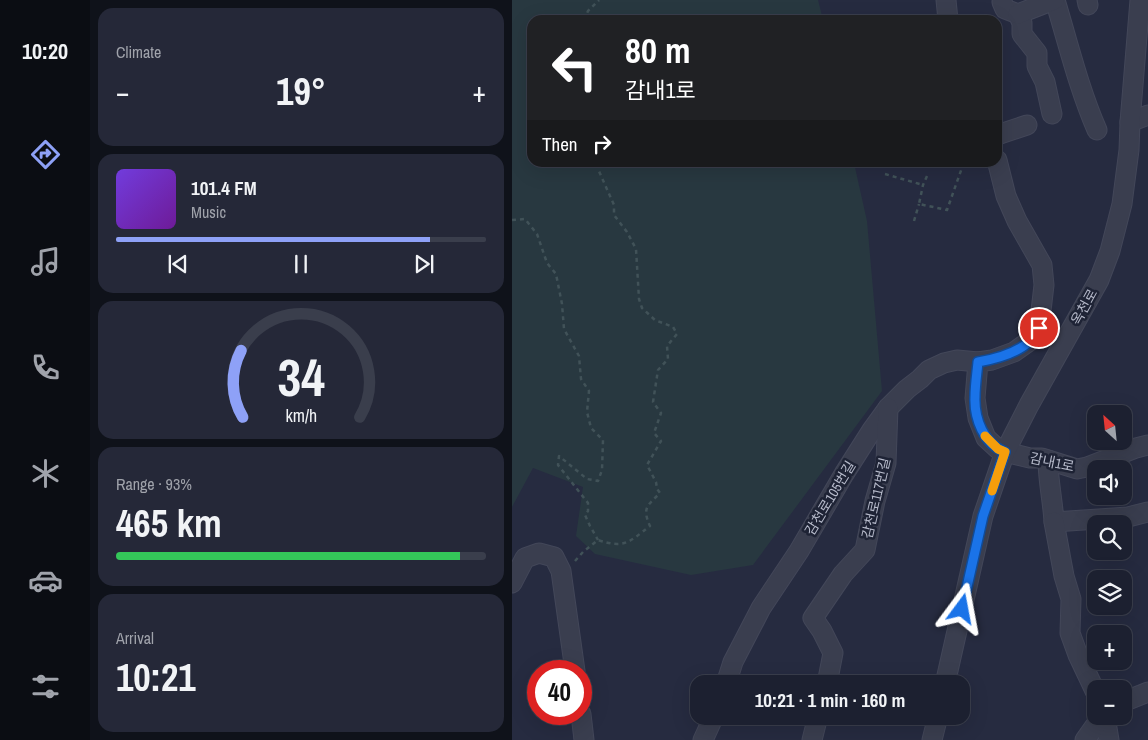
<!DOCTYPE html>
<meta charset="utf-8">
<style>
body{margin:0;font-family:"Archivo Narrow","Noto Sans KR",sans-serif;background:#252838;color:#f1f3f6;height:100vh;display:flex;flex-direction:column;font-size:19px;white-space:nowrap}
*{box-sizing:border-box;margin:0}
p{font-size:16px;color:#a0a3ab}
.icon{flex:none;width:28px;height:28px;fill:none;stroke:currentColor;stroke-width:2;stroke-linecap:round;stroke-linejoin:round}
.map{position:relative;flex:1;overflow:hidden}
.drawer{display:flex;flex-direction:column;gap:8px;padding:8px;background:#0f121a;width:422px}
.drawer>*{flex:none}
.top-card{position:absolute;left:15px;top:15px;width:475px;height:152px;border-radius:15px;box-shadow:0 5px 20px #0002,0 0 0 1px #3a3e4c;background:#202124;color:#fff;overflow:hidden}
.needle{width:32px;rotate:333deg}
.fabs{position:absolute;left:575px;top:405px;display:grid;gap:10px}
.fabs a{display:grid;place-items:center;width:45px;height:45px;border-radius:10px;background:#1c2030;box-shadow:0 5px 20px #0002,0 0 0 1px #3a3e4c;font-size:25px}
.speed{position:absolute;left:15px;top:660px;display:flex;gap:10px;font-size:25px;font-weight:700;text-align:center}
.speed>*{display:grid;place-content:center;width:65px;height:65px;border-radius:50%;background:#1c2030;box-shadow:0 5px 20px #0002,0 0 0 1px #3a3e4c;line-height:1}
.speed .limit{border:8px solid #d22;background:#fff;color:#111}
.pin{position:absolute;display:grid;place-items:center;width:42px;height:42px;color:#fff;margin:-21px;border:2px solid #fff;border-radius:50%;box-shadow:0 1px 5px #0007}
.me{position:absolute;width:55px;margin:-28px;rotate:13deg;stroke-linejoin:round;filter:drop-shadow(0 0 4px #0008)}
.turn{display:flex;align-items:center;gap:18px;height:105px;padding:0 15px;font-size:22px}
.turn .icon{width:65px;height:65px;stroke-width:2.5}
.turn b{display:block;font-size:35px;line-height:42px}
.then{display:flex;align-items:center;height:48px;padding:0 15px;background:#0003;gap:10px;font-size:19px}
.big{font-size:38px;font-weight:800;line-height:1.1}
.drawer .tile{flex:1;display:flex;flex-direction:column;justify-content:center;gap:8px;min-width:0;padding:0 18px;border-radius:15px;background:#252838}
.drawer .dial{align-items:center;gap:0}
.dial svg{height:130px;overflow:visible;fill:none;stroke:#3a3e4c;stroke-width:7;stroke-linecap:round;text-anchor:middle}
.dial text{fill:#f1f3f6;stroke:none}
.song{display:flex;align-items:center;gap:15px}
.cover{width:60px;height:60px;border-radius:8px;background:linear-gradient(135deg,hsl(260 70% 55%),hsl(280 70% 35%))}
.played{height:5px;border-radius:2px;background:linear-gradient(90deg,#8ea1f7 85%,#3a3e4c 85%)}
.keys{display:flex;justify-content:space-around;direction:ltr}
.heat{display:flex;justify-content:space-between;align-items:center;font-size:28px;direction:ltr}
.charge{height:8px;border-radius:4px;background:linear-gradient(90deg,#34c759 93%,#3a3e4c 0)}
.trip{position:absolute;left:178px;top:675px;width:280px;height:50px;border-radius:15px;background:#1c2030;box-shadow:0 5px 20px #0002,0 0 0 1px #3a3e4c;font-weight:800;line-height:50px;text-align:center}
main{display:flex;flex:1;min-height:0}
.tabs{display:flex;flex-direction:column;width:90px;justify-content:space-around;align-items:center;background:#0b0d13;color:#a0a3ab}
.tabs .icon{width:35px;height:35px}
.tabs .active{color:#8ea1f7}
.tabs b{font-size:22px;color:#f1f3f6}
.map>svg:first-child{display:block}
</style>
<main>
<nav class="tabs">
<b>10:20</b>
<svg class="icon active" aria-label="directions" viewBox="0 0 24 24"><path d="M12 3l9 9-9 9-9-9zM9 14v-3h6M13 9l2 2-2 2"/></svg>
<svg class="icon" aria-label="music" viewBox="0 0 24 24"><path d="M9 18V5l10-2v13"/><circle cx="6" cy="18" r="3"/><circle cx="16" cy="16" r="3"/></svg>
<svg class="icon" aria-label="phone" viewBox="0 0 24 24"><path d="M5 4h4l2 5-3 2q2 4 5 5l2-3 5 2v4C11 20 4 13 5 4z"/></svg>
<svg class="icon" aria-label="climate" viewBox="0 0 24 24"><path d="M12 3v18M4 7l16 10M4 17L20 7"/></svg>
<svg class="icon" aria-label="car" viewBox="0 0 24 24"><path d="M5 17H2v-5l4-1 3-4h7l3 4 3 1v5h-3M9 17h6M6 11h13"/><circle cx="7" cy="17" r="2"/><circle cx="17" cy="17" r="2"/></svg>
<svg class="icon" aria-label="filters" viewBox="0 0 24 24"><path d="M4 7h16M4 17h16"/><circle cx="9" cy="7" r="2"/><circle cx="15" cy="17" r="2"/></svg>
</nav>
<section class="drawer">
<div class="tile"><p>Climate</p>
<div class="heat"><a>−</a><b class="big">19°</b><a>+</a></div>
</div>
<div class="tile">
<div class="song"><i class="cover"></i><div><b>101.4 FM</b><p>Music</p></div></div>
<div class="played"></div>
<div class="keys"><svg class="icon" aria-label="previous" viewBox="0 0 24 24"><path d="M18 5L8 12l10 7zM5 5v14"/></svg><svg class="icon" aria-label="pause" viewBox="0 0 24 24"><path d="M8 5v14M16 5v14"/></svg><svg class="icon" aria-label="next" viewBox="0 0 24 24"><path d="M6 5l10 7-10 7zM19 5v14"/></svg></div>
</div>
<div class="tile dial"><svg viewBox="0 0 100 80">
<path d="M14 69A42 42 0 1 1 86 69"/>
<path d="M14 69A42 42 0 0 1 13 28" stroke="#8ea1f7"/>
<text x="50" y="56" font-size="32" font-weight="700">34</text>
<text x="50" y="72" font-size="11">km/h</text>
</svg></div>
<div class="tile"><p>Range · 93%</p><b class="big">465 km</b><div class="charge"></div></div>
<div class="tile"><p>Arrival</p><b class="big">10:21</b></div>
</section>
<div class="map">
<svg width="636" height="740" viewBox="0 0 636 740">
<rect width="100%" height="100%" fill="#262b40"/>
<path fill="#283840" d="M 0,0 L 306,0 L 311,20 L 20,20 L 20,162 L 342,163 L 355,221 L 370,391 L 241,565 L 179,575 L 83,554 L 64,536 L 71,487 L 21,468 L 0,507 Z"/>
<g fill="none" stroke-linecap="round" stroke-linejoin="round">
<g stroke="#434759" stroke-width="21">
<g id="minor">
<path d="M 434,0 L 436,20"/>
<path d="M 543,0 C 556,43 567,89 585,130"/>
<path d="M 575,0 L 576,5"/>
<path d="M 490,2 L 493,9 L 506,14 L 510,23 L 510,34 L 525,53 L 525,66 L 533,82 L 540,114"/>
<path d="M 506,14 L 542,0"/>
<path d="M 618,122 L 636,115"/>
<path d="M 485,135 L 515,125"/>
<path d="M 485,160 L 494,196 L 505,221 L 530,265 L 532,285 L 527,328 L 519,340 L 502,352 L 480,360 L 466,362 L 463,398 L 466,418 L 474,438 L 486,449 L 493,452 L 518,458 L 530,458 L 565,469 L 575,467 L 624,448 L 636,445"/>
<path d="M 536,460 C 536,481 541,502 542,522 L 616,517 L 636,512"/>
<path d="M 542,522 L 552,576 L 559,599 L 558,633 L 566,655 L 584,693"/>
<path d="M 0,583 L 13,558 L 27,553 L 42,557 L 49,571 L 63,671"/>
<path d="M 214,684 L 221,662 L 249,608 L 287,551 L 332,474 L 360,430 L 376,408 L 395,389 L 408,379 L 417,370 L 432,363 L 445,360 L 466,362"/>
<path d="M 315,684 L 321,653 L 310,631 L 301,618 L 331,574 L 353,550 L 363,501 L 374,463 L 376,408"/>
<path d="M 433,684 L 471,516 L 493,452 L 517,405 L 587,280 L 598,251 L 610,204 L 617,150 L 618,122 L 628,0"/>
<path d="M 611,702 L 636,692"/>
<path d="M 69,714 L 72,740"/>
<path d="M 593,716 L 597,740"/>
<path d="M 191,740 L 202,716"/>
<path d="M 300,740 L 306,716"/>
<path d="M 420,740 L 426,716"/>
<path d="M 573,740 L 590,716"/>
</g>
</g>
<g stroke="#415258" stroke-width="2.5" stroke-dasharray="4 4" stroke-linecap="butt">
<path d="M 72,20 L 76,11 L 87,0"/>
<path d="M 373,174 L 411,185"/>
<path d="M 415,176 L 411,185 L 407,204 L 435,210 L 452,162"/>
<path d="M 0,220 L 13,219 L 25,234 L 35,263 L 44,274 L 50,304 L 52,329 L 67,356 L 69,379 L 77,391 L 75,412 L 79,428 L 91,440 L 90,470 L 86,481 L 75,479 L 47,456 L 46,465 L 76,503 L 76,511 L 73,515 L 78,526 L 86,540"/>
<path d="M 402,221 L 407,204"/>
<path d="M 63,561 L 71,552 L 86,540 C 113,549 117,542 138,526 C 130,508 135,506 148,493 L 145,489 L 144,482 L 135,465 L 149,441 L 142,433 L 149,413 L 141,402 L 146,370 L 156,359 L 155,346 L 165,334 L 161,327 L 143,320 L 130,308 L 127,299 L 124,249 L 115,232 L 102,215 L 102,205 L 86,169 L 86,162"/>
</g>
<use href="#minor" stroke="#3a3e4f" stroke-width="19"/>
</g>
<g fill="none" stroke-linecap="round" stroke-linejoin="round">
<g stroke="#114b97" stroke-width="12">
<path id="route" d="M 450,609 L 471,516 L 493,452 C 472,444 462,419 463,397 C 463,385 465,373 466,362 C 484,359 504,354 518,341 C 522,338 524,332 527,328"/>
</g>
<use href="#route" stroke="#1a73e8" stroke-width="9"/>
<path stroke="#f59e0b" stroke-width="9" d="M 473,436 L 486,449 L 493,452 L 480,491"/>
</g>
<g text-anchor="middle" dominant-baseline="central" stroke-width="5" stroke-linejoin="round" paint-order="stroke">
<g font-size="14" fill="#b6baca" stroke="#1e2335">
<text transform="translate(572 307) rotate(-61)">옥천로</text>
<text transform="translate(540 462) rotate(12)">감내1로</text>
<text transform="translate(318 498) rotate(-59)">감천로105번길</text>
<text transform="translate(364 498) rotate(-77)">감천로117번길</text>
</g>
</g>
</svg>
<div class="fabs">
<a><svg class="needle" viewBox="-14 -14 28 28"><path d="M0-13l5 13h-10z" fill="#e53935"/><path d="M0 13l5-13h-10z" fill="#a0a3ab"/></svg></a>
<a><svg class="icon" aria-label="sound" viewBox="0 0 24 24"><path d="M4 9h4l5-4v14l-5-4H4zM17 9q2 3 0 6"/></svg></a>
<a><svg class="icon" aria-label="search" viewBox="0 0 24 24"><circle cx="10" cy="10" r="6"/><path d="M15 15l6 6"/></svg></a>
<a><svg class="icon" aria-label="layers" viewBox="0 0 24 24"><path d="M12 4l9 5-9 5-9-5zM3 14l9 5 9-5"/></svg></a>
<a>+</a>
<a>−</a>
</div>
<div class="speed"><div class="limit">40</div></div>
<div class="pin" style="left:527px;top:328px;background:#d93025"><svg class="icon" aria-label="arrive" viewBox="0 0 24 24"><path d="M6 21V4h12l-3 4 3 4H6"/></svg></div>
<svg class="me" style="left:450px;top:609px" viewBox="-20 -20 40 40"><path d="M0-17L14 15 0 8-14 15z" fill="#1a73e8" stroke="#fff" stroke-width="4"/></svg>
<div class="trip">10:21 · 1 min · 160 m</div>
<div class="top-card">
<div class="turn"><svg class="icon" aria-label="left" viewBox="0 0 24 24"><path d="M17 20v-9H6M10 6l-5 5 5 5"/></svg><div><b>80 m</b>감내1로</div></div>
<div class="then">Then<svg class="icon" aria-label="right" viewBox="0 0 24 24"><path d="M7 20v-9h11M14 6l5 5-5 5"/></svg></div>
</div>
</div>
</main>
